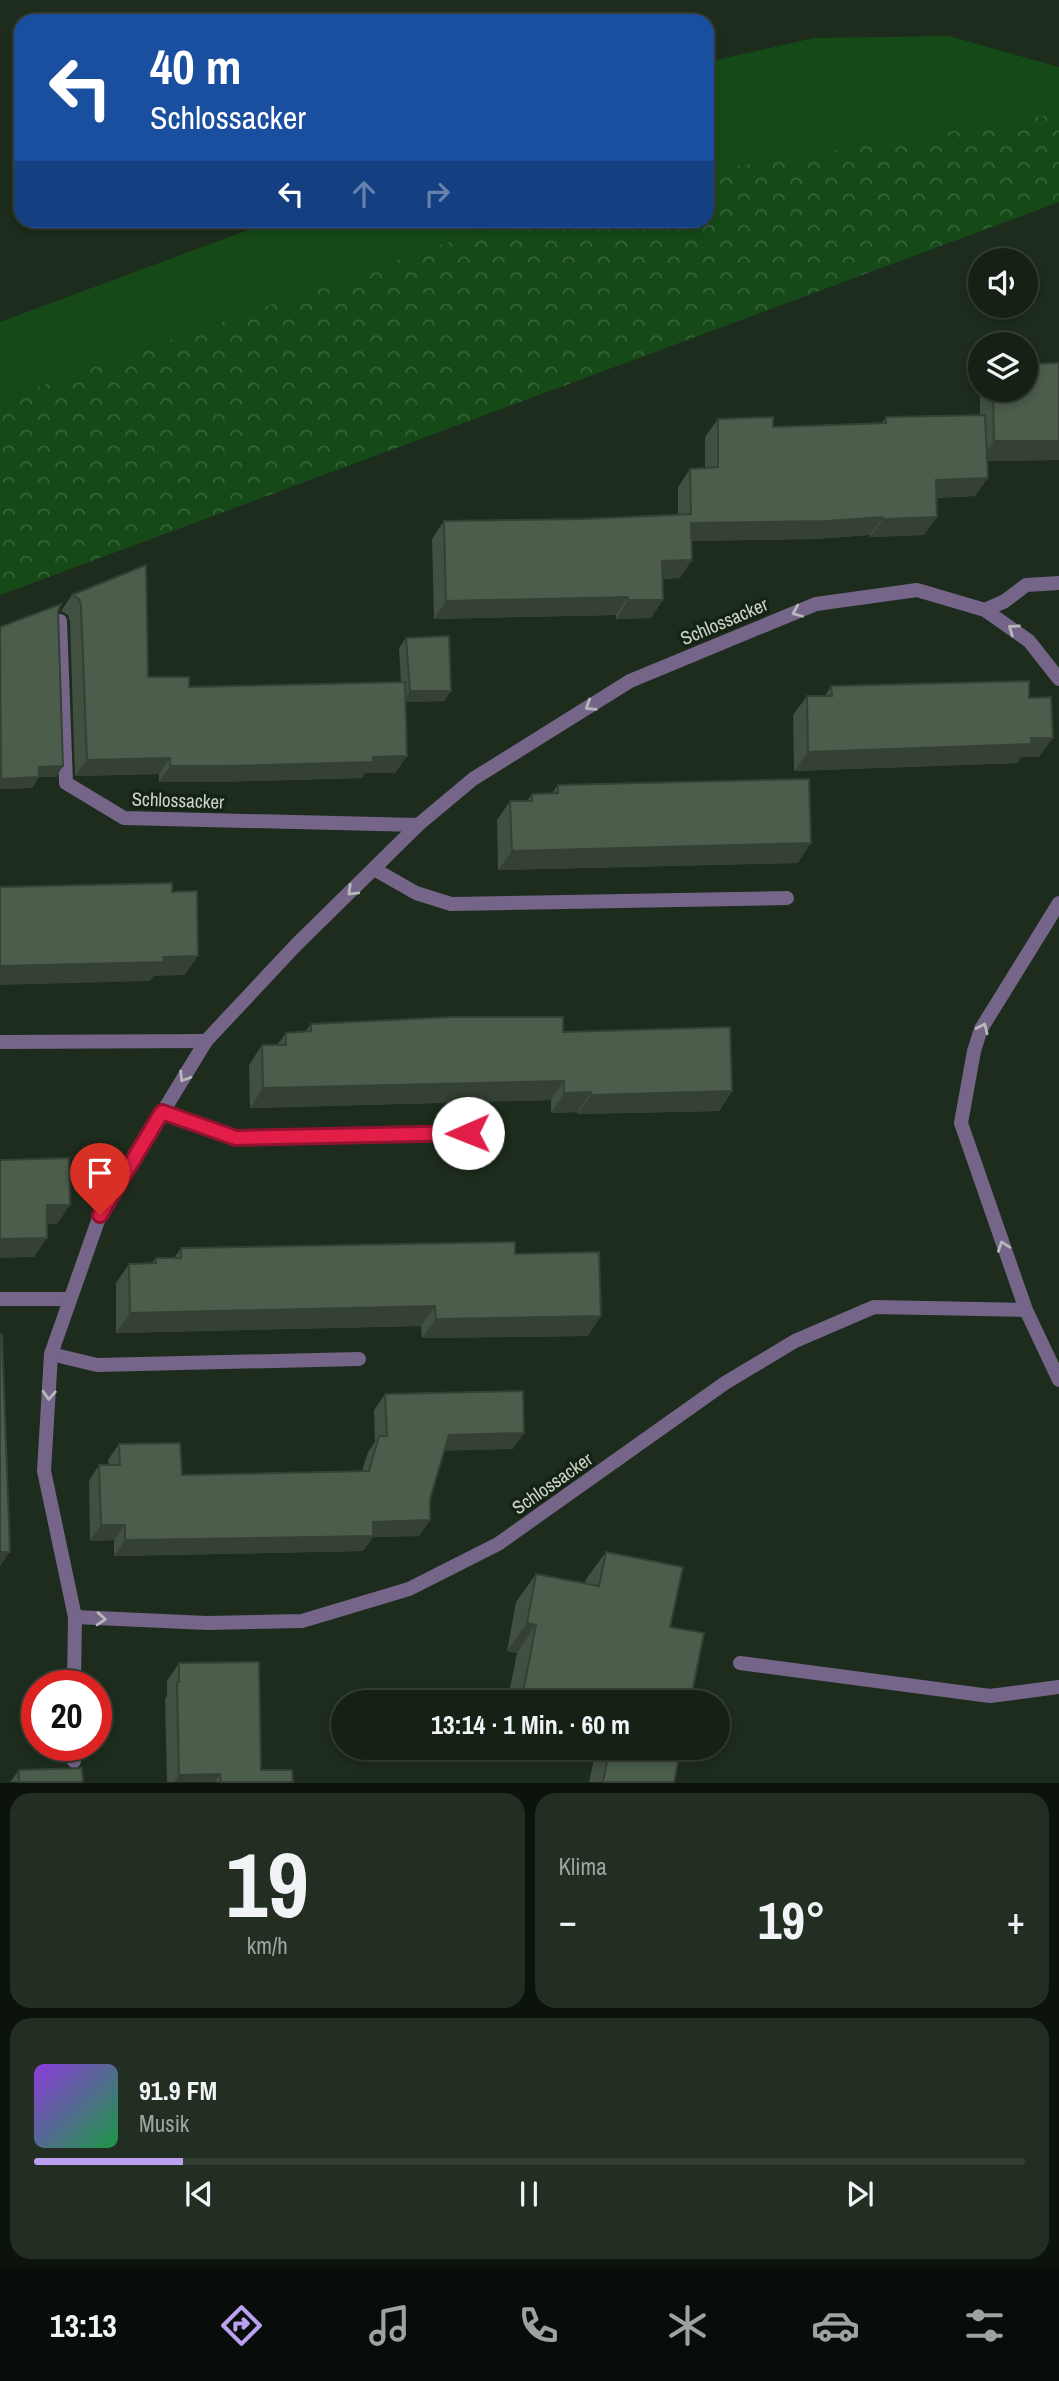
<!DOCTYPE html>
<html lang="de">
<meta charset="utf-8">
<style>
body{margin:0;font-family:"Archivo Narrow",sans-serif;background:#232e23;color:#f1f3f6;height:100vh;display:flex;flex-direction:column;font-size:26px;white-space:nowrap}
*{box-sizing:border-box;margin:0}
p{font-size:23px;color:#9ea3a1}
.icon{flex:none;width:38px;height:38px;fill:none;stroke:currentColor;stroke-width:2;stroke-linecap:round;stroke-linejoin:round}
.map{position:relative;height:1783px;overflow:hidden}
.details{display:flex;flex-direction:column;gap:10px;padding:10px;background:#0c120c;flex:1}
.details>*{flex:none}
.top-card{position:absolute;left:14px;top:14px;width:700px;height:214px;border-radius:21px;box-shadow:0 4px 10px #0003,0 0 0 2px #353e35;background:#1a4fa0;color:#fff;overflow:hidden}
.fabs{position:absolute;left:968px;top:248px;display:grid;gap:14px}
.fabs a{display:grid;place-items:center;width:70px;height:70px;border-radius:50%;background:#162116;box-shadow:0 4px 10px #0003,0 0 0 2px #353e35;font-size:35px}
.speed{position:absolute;left:21px;top:1670px;display:flex;gap:14px;font-size:35px;font-weight:700;text-align:center}
.speed>*{display:grid;place-content:center;width:91px;height:91px;border-radius:50%;background:#162116;box-shadow:0 4px 10px #0003,0 0 0 2px #353e35;line-height:1}
.speed .limit{border:10px solid #d22;background:#fff;color:#111}
.pin{position:absolute;display:grid;place-items:center;width:60px;height:60px;color:#fff;margin:-72px -30px;border-radius:50% 50% 50% 0;rotate:-45deg;box-shadow:0 0 7px #0007}
.pin .icon{rotate:45deg}
.me{position:absolute;width:77px;margin:-38px;rotate:269deg;stroke-linejoin:round;filter:drop-shadow(0 0 5px #0008)}
.turn{display:flex;align-items:center;gap:24px;height:147px;padding:0 21px;font-size:32px}
.turn .icon{width:91px;height:91px;stroke-width:2.5}
.turn b{display:block;font-size:49px;line-height:60px}
.lanes{display:flex;align-items:center;height:66px;padding:0 21px;background:#0003;justify-content:center;gap:35px;direction:ltr}
.lanes .off{opacity:.35}
.big{font-size:52px;font-weight:700;line-height:1.1}
.details .card{flex:1;display:flex;flex-direction:column;justify-content:center;gap:10px;min-width:0;padding:0 24px;border-radius:21px;background:#232e23}
.details .dial{align-items:center;gap:0}
.dial b{font-size:91px;line-height:1}
.song{display:flex;align-items:center;gap:21px}
.cover{width:84px;height:84px;border-radius:10px;background:linear-gradient(135deg,hsl(270 70% 55%),hsl(140 70% 35%))}
.played{height:7px;border-radius:4px;background:linear-gradient(90deg,#bca0f2 15%,#353e35 15%)}
.keys{display:flex;justify-content:space-around;direction:ltr}
.heat{display:flex;justify-content:space-between;align-items:center;font-size:38px;direction:ltr}
.details .tiles{flex:1;display:grid;gap:10px;grid-template-columns:1fr 1fr}
.card:last-child{grid-column:span 2}
.trip{position:absolute;left:331px;top:1690px;width:399px;height:70px;border-radius:35px;background:#162116;box-shadow:0 4px 10px #0003,0 0 0 2px #353e35;font-weight:700;line-height:70px;text-align:center}
.tab-bar{display:flex;height:112px;justify-content:space-around;align-items:center;background:#090d09;color:#9ea3a1}
.tab-bar .icon{width:49px;height:49px}
.tab-bar .current{color:#bca0f2}
.tab-bar b{font-size:32px;color:#f1f3f6}
.map>svg:first-child{display:block}
</style>
<div class="map">
<svg width="1059" height="1783" viewBox="0 0 1059 1783">
<defs>
<pattern id="forest-crowns" width="20" height="18" patternUnits="userSpaceOnUse" patternTransform="scale(1.75)"><rect width="20" height="18" fill="#154a18"/><path d="M2 6a3 3 0 1 1 6 0M12 15a3 3 0 1 1 6 0" fill="none" stroke="#366338"/></pattern>
</defs>
<rect width="100%" height="100%" fill="#1d2c1d"/>
<g fill="#154a18">
<path d="M 949,36 L 1059,67 L 1059,115 L 707,171 L 707,62 L 814,38 Z"/>
<path d="M 272,221 L 508,221 L 0,400 L 0,322 Z"/>
</g>
<path fill="url(#forest-crowns)" d="M 1056,114 L 1059,115 L 1059,202 L 0,595 L 0,400 L 508,221 L 707,220 L 707,171 Z"/>
<g fill="none" stroke-linecap="round" stroke-linejoin="round">
<g stroke="#756589" stroke-width="14">
<path d="M 985,610 L 1005,601 L 1026,585 L 1059,583"/>
<path d="M 60,621 L 66,783 L 124,818 L 418,825"/>
<path d="M 374,869 L 416,893 L 451,904 L 787,898"/>
<path d="M 0,1042 L 206,1041"/>
<path d="M 162,1112 L 236,1138 L 493,1132"/>
<path d="M 0,1299 L 69,1299"/>
<path d="M 51,1354 L 97,1365 L 359,1359"/>
<path d="M 740,1663 L 990,1696 L 1059,1687"/>
</g>
<g stroke="#756589" stroke-width="14">
<path d="M 1059,903 L 981,1029 L 974,1051 L 961,1123 L 1026,1310 L 1059,1380"/>
<path d="M 1026,1310 L 874,1307 L 795,1341 L 725,1383 L 498,1544 L 409,1589 L 302,1621 L 207,1623 L 75,1617 L 44,1471 L 51,1354 L 100,1215 L 206,1041 L 296,945 L 418,825 L 473,779 L 630,681 L 816,604 L 917,590 L 985,610 L 1029,641 L 1059,679"/>
<path d="M 74,1685 L 75,1617"/>
<path d="M 74,1761 L 74,1745"/>
</g>
</g>
<g fill="#415040">
<path d="M 980,383 L 980,390 L 1026,390 L 1059,460 L 987,461 L 975,496 L 936,498 L 924,535 L 870,537 L 870,535 L 815,539 L 692,541 L 680,578 L 663,579 L 651,618 L 616,619 L 616,615 L 434,619 L 432,539 L 444,521 L 584,519 L 678,514 L 678,487 L 690,469 L 705,468 L 705,437 L 718,419 L 773,427 L 882,423 L 886,417 L 980,415 Z"/>
<path d="M 146,565 L 148,677 L 189,687 L 401,682 L 399,648 L 406,638 L 451,691 L 444,701 L 405,702 L 407,756 L 395,773 L 365,773 L 362,778 L 214,782 L 159,782 L 159,774 L 75,776 L 70,621 L 68,615 L 61,611 L 72,595 Z"/>
<path d="M 58,611 L 63,766 L 56,777 L 39,777 L 32,788 L 0,789 L 0,627 Z"/>
<path d="M 831,686 L 1029,698 L 1039,757 L 1021,757 L 1017,763 L 794,771 L 793,715 L 807,696 L 825,696 Z"/>
<path d="M 558,785 L 798,863 L 498,870 L 497,820 L 510,801 L 527,801 L 532,794 L 552,793 Z"/>
<path d="M 311,1024 L 563,1032 L 732,1091 L 719,1111 L 577,1114 L 577,1112 L 551,1113 L 551,1100 L 250,1108 L 249,1065 L 262,1045 L 277,1045 L 286,1033 L 305,1032 Z"/>
<path d="M 181,1248 L 515,1254 L 588,1336 L 422,1338 L 421,1326 L 116,1333 L 116,1283 L 129,1264 L 152,1263 L 156,1258 L 174,1258 Z"/>
<path d="M 385,1394 L 513,1449 L 444,1450 L 430,1499 L 430,1520 L 419,1536 L 373,1537 L 363,1551 L 114,1556 L 114,1540 L 90,1541 L 89,1481 L 99,1465 L 109,1465 L 108,1460 L 119,1444 L 182,1475 L 362,1471 L 368,1452 L 375,1442 L 374,1410 Z"/>
<path d="M 606,1552 L 670,1627 L 690,1703 L 507,1703 L 517,1653 L 507,1651 L 516,1602 L 536,1574 L 585,1584 L 586,1579 Z"/>
<path d="M 179,1663 L 261,1770 L 293,1782 L 167,1782 L 165,1699 L 167,1695 L 167,1681 Z"/>
<path d="M 539,1748 L 681,1748 L 674,1782 L 589,1782 L 594,1759 Z"/>
<path d="M 19,1770 L 83,1782 L 10,1782 Z"/>
</g>
<g fill="#354134">
<path d="M 994,441 L 1059,441 L 1059,460 L 980,461 Z"/>
<path d="M 988,478 L 975,496 L 923,498 L 936,480 Z"/>
<path d="M 883,517 L 870,535 L 815,539 L 679,541 L 691,523 Z"/>
<path d="M 937,517 L 924,535 L 870,537 L 883,519 Z"/>
<path d="M 692,560 L 680,578 L 650,579 L 662,561 Z"/>
<path d="M 628,597 L 616,615 L 434,619 L 446,601 Z"/>
<path d="M 628,600 L 663,600 L 651,618 L 616,619 Z"/>
<path d="M 410,691 L 451,691 L 444,701 L 402,702 Z"/>
<path d="M 1031,738 L 1053,738 L 1039,757 L 1021,757 L 1017,763 L 794,771 L 808,752 Z"/>
<path d="M 407,756 L 395,773 L 365,773 L 362,778 L 214,782 L 159,782 L 170,766 L 373,757 Z"/>
<path d="M 170,758 L 159,774 L 75,776 L 87,760 Z"/>
<path d="M 63,766 L 56,777 L 32,777 L 39,767 Z"/>
<path d="M 39,777 L 32,788 L 0,789 L 0,781 L 1,779 Z"/>
<path d="M 811,843 L 798,863 L 498,870 L 512,851 Z"/>
<path d="M 198,956 L 185,975 L 154,976 L 150,981 L 0,985 L 0,966 Z"/>
<path d="M 564,1081 L 551,1100 L 250,1108 L 263,1088 Z"/>
<path d="M 732,1091 L 719,1111 L 577,1114 L 591,1095 Z"/>
<path d="M 591,1092 L 577,1112 L 551,1113 L 564,1093 Z"/>
<path d="M 47,1205 L 70,1205 L 57,1224 L 33,1224 Z"/>
<path d="M 47,1238 L 34,1257 L 0,1258 L 0,1239 Z"/>
<path d="M 435,1306 L 421,1326 L 116,1333 L 130,1313 Z"/>
<path d="M 601,1316 L 588,1336 L 422,1338 L 436,1319 Z"/>
<path d="M 524,1433 L 513,1449 L 438,1451 L 449,1435 Z"/>
<path d="M 430,1520 L 419,1536 L 373,1537 L 363,1551 L 114,1556 L 125,1540 L 373,1522 Z"/>
<path d="M 101,1525 L 125,1525 L 114,1540 L 90,1541 Z"/>
<path d="M 0,1552 L 10,1552 L 0,1566 Z"/>
<path d="M 527,1623 L 536,1625 L 517,1653 L 507,1651 Z"/>
<path d="M 539,1748 L 601,1748 L 594,1759 Z"/>
<path d="M 220,1774 L 215,1782 L 174,1782 L 179,1775 Z"/>
</g>
<g fill="#4c5d4b" stroke="#354134" stroke-width="2">
<path d="M 1059,363 L 1059,441 L 994,441 L 993,390 L 1026,390 L 1026,364 Z"/>
<path d="M 985,415 L 988,478 L 936,480 L 937,517 L 883,519 L 883,517 L 827,521 L 691,523 L 692,560 L 662,561 L 663,600 L 628,600 L 628,597 L 446,601 L 444,521 L 584,519 L 691,514 L 690,469 L 718,467 L 718,419 L 773,417 L 773,427 L 886,423 L 886,417 Z"/>
<path d="M 146,565 L 148,677 L 189,677 L 189,687 L 405,682 L 407,756 L 373,757 L 373,762 L 225,766 L 170,766 L 170,758 L 87,760 L 81,605 L 79,599 L 72,595 Z"/>
<path d="M 61,604 L 58,611 L 63,766 L 39,767 L 39,777 L 1,779 L 0,627 Z"/>
<path d="M 449,636 L 451,691 L 410,691 L 406,638 Z"/>
<path d="M 1029,681 L 1029,698 L 1051,697 L 1053,738 L 1031,738 L 1031,744 L 808,752 L 807,696 L 832,696 L 831,686 Z"/>
<path d="M 809,779 L 811,843 L 512,851 L 510,801 L 532,801 L 532,794 L 558,793 L 558,785 Z"/>
<path d="M 172,883 L 172,892 L 197,891 L 198,956 L 163,957 L 164,962 L 0,966 L 0,887 Z"/>
<path d="M 451,1017 L 563,1017 L 563,1032 L 730,1027 L 732,1091 L 591,1095 L 591,1092 L 564,1093 L 564,1081 L 263,1088 L 262,1045 L 286,1045 L 286,1033 L 311,1031 L 311,1024 Z"/>
<path d="M 69,1158 L 70,1205 L 47,1205 L 47,1238 L 0,1239 L 0,1160 Z"/>
<path d="M 515,1242 L 515,1254 L 599,1252 L 601,1316 L 436,1319 L 435,1306 L 130,1313 L 129,1264 L 156,1263 L 156,1258 L 181,1258 L 181,1248 Z"/>
<path d="M 0,1335 L 2,1335 L 10,1552 L 0,1552 Z"/>
<path d="M 523,1391 L 524,1433 L 449,1435 L 430,1499 L 430,1520 L 373,1522 L 373,1536 L 125,1540 L 125,1525 L 101,1525 L 99,1465 L 120,1465 L 119,1444 L 180,1443 L 182,1475 L 369,1471 L 379,1436 L 387,1436 L 385,1394 Z"/>
<path d="M 606,1552 L 683,1567 L 670,1627 L 704,1633 L 690,1703 L 521,1703 L 536,1625 L 527,1623 L 536,1574 L 599,1586 Z"/>
<path d="M 259,1662 L 261,1770 L 292,1770 L 293,1782 L 221,1782 L 220,1774 L 179,1775 L 177,1682 L 179,1682 L 179,1663 Z"/>
<path d="M 610,1748 L 681,1748 L 674,1782 L 603,1782 Z"/>
<path d="M 82,1768 L 83,1782 L 19,1782 L 19,1770 Z"/>
</g>
<defs><path id="oneway-chevron" d="M-2-3.5L2.5 0L-2 3.5" fill="none" stroke-width="1.6" stroke-linecap="round" stroke-linejoin="round" transform="scale(1.75)"/></defs>
<g stroke="#b6b8ba">
<use href="#oneway-chevron" transform="translate(797 612) rotate(157)"/>
<use href="#oneway-chevron" transform="translate(1013 629) rotate(-145)"/>
<use href="#oneway-chevron" transform="translate(590 706) rotate(148)"/>
<use href="#oneway-chevron" transform="translate(352 891) rotate(136)"/>
<use href="#oneway-chevron" transform="translate(983 1028) rotate(-65)"/>
<use href="#oneway-chevron" transform="translate(184 1077) rotate(122)"/>
<use href="#oneway-chevron" transform="translate(1003 1246) rotate(-109)"/>
<use href="#oneway-chevron" transform="translate(49 1395) rotate(93)"/>
<use href="#oneway-chevron" transform="translate(101 1619) rotate(4)"/>
</g>
<g fill="none" stroke-linecap="round" stroke-linejoin="round">
<g stroke="#92132f" stroke-width="18">
<path id="route" d="M 100,1215 L 162,1112 L 236,1138 L 468,1133"/>
</g>
<use href="#route" stroke="#e11d48" stroke-width="12"/>
</g>
<g text-anchor="middle" dominant-baseline="central" stroke-width="7" stroke-linejoin="round" paint-order="stroke">
<g font-size="19" fill="#cbd4ca" stroke="#142313">
<text transform="translate(724 621) rotate(-23)">Schlossacker</text>
<text transform="translate(178 800) rotate(2)">Schlossacker</text>
<text transform="translate(552 1483) rotate(-35)">Schlossacker</text>
</g>
</g>
</svg>
<div class="fabs">
<a><svg class="icon" aria-label="sound" viewBox="0 0 24 24"><path d="M4 9h4l5-4v14l-5-4H4zM17 9q2 3 0 6"/></svg></a>
<a><svg class="icon" aria-label="layers" viewBox="0 0 24 24"><path d="M12 4l9 5-9 5-9-5zM3 14l9 5 9-5"/></svg></a>
</div>
<div class="speed"><div class="limit">20</div></div>
<div class="pin" style="left:100px;top:1215px;background:#d93025"><svg class="icon" aria-label="arrive" viewBox="0 0 24 24"><path d="M6 21V4h12l-3 4 3 4H6"/></svg></div>
<svg class="me" style="left:468px;top:1133px" viewBox="-20 -20 40 40"><circle r="19" fill="#fff"/><path d="M0-13L10 11 0 6-10 11z" fill="#e11d48"/></svg>
<div class="trip">13:14 · 1 Min. · 60 m</div>
<div class="top-card">
<div class="turn"><svg class="icon" aria-label="left" viewBox="0 0 24 24"><path d="M17 20v-9H6M10 6l-5 5 5 5"/></svg><div><b>40 m</b>Schlossacker</div></div>
<div class="lanes"><svg class="icon" aria-label="left" viewBox="0 0 24 24"><path d="M17 20v-9H6M10 6l-5 5 5 5"/></svg><svg class="icon off" aria-label="ahead" viewBox="0 0 24 24"><path d="M12 20V5M6 11l6-6 6 6"/></svg><svg class="icon off" aria-label="right" viewBox="0 0 24 24"><path d="M7 20v-9h11M14 6l5 5-5 5"/></svg></div>
</div>
</div>
<section class="details">
<div class="tiles">
<div class="card dial"><b>19</b><p>km/h</p></div>
<div class="card"><p>Klima</p>
<div class="heat"><a>−</a><b class="big">19°</b><a>+</a></div>
</div>
<div class="card">
<div class="song"><i class="cover"></i><div><b>91.9 FM</b><p>Musik</p></div></div>
<div class="played"></div>
<div class="keys"><svg class="icon" aria-label="previous" viewBox="0 0 24 24"><path d="M18 5L8 12l10 7zM5 5v14"/></svg><svg class="icon" aria-label="pause" viewBox="0 0 24 24"><path d="M8 5v14M16 5v14"/></svg><svg class="icon" aria-label="next" viewBox="0 0 24 24"><path d="M6 5l10 7-10 7zM19 5v14"/></svg></div>
</div>
</div>
</section>
<nav class="tab-bar">
<b>13:13</b>
<svg class="icon current" aria-label="directions" viewBox="0 0 24 24"><path d="M12 3l9 9-9 9-9-9zM9 14v-3h6M13 9l2 2-2 2"/></svg>
<svg class="icon" aria-label="music" viewBox="0 0 24 24"><path d="M9 18V5l10-2v13"/><circle cx="6" cy="18" r="3"/><circle cx="16" cy="16" r="3"/></svg>
<svg class="icon" aria-label="phone" viewBox="0 0 24 24"><path d="M5 4h4l2 5-3 2q2 4 5 5l2-3 5 2v4C11 20 4 13 5 4z"/></svg>
<svg class="icon" aria-label="climate" viewBox="0 0 24 24"><path d="M12 3v18M4 7l16 10M4 17L20 7"/></svg>
<svg class="icon" aria-label="car" viewBox="0 0 24 24"><path d="M5 17H2v-5l4-1 3-4h7l3 4 3 1v5h-3M9 17h6M6 11h13"/><circle cx="7" cy="17" r="2"/><circle cx="17" cy="17" r="2"/></svg>
<svg class="icon" aria-label="filters" viewBox="0 0 24 24"><path d="M4 7h16M4 17h16"/><circle cx="9" cy="7" r="2"/><circle cx="15" cy="17" r="2"/></svg>
</nav>
